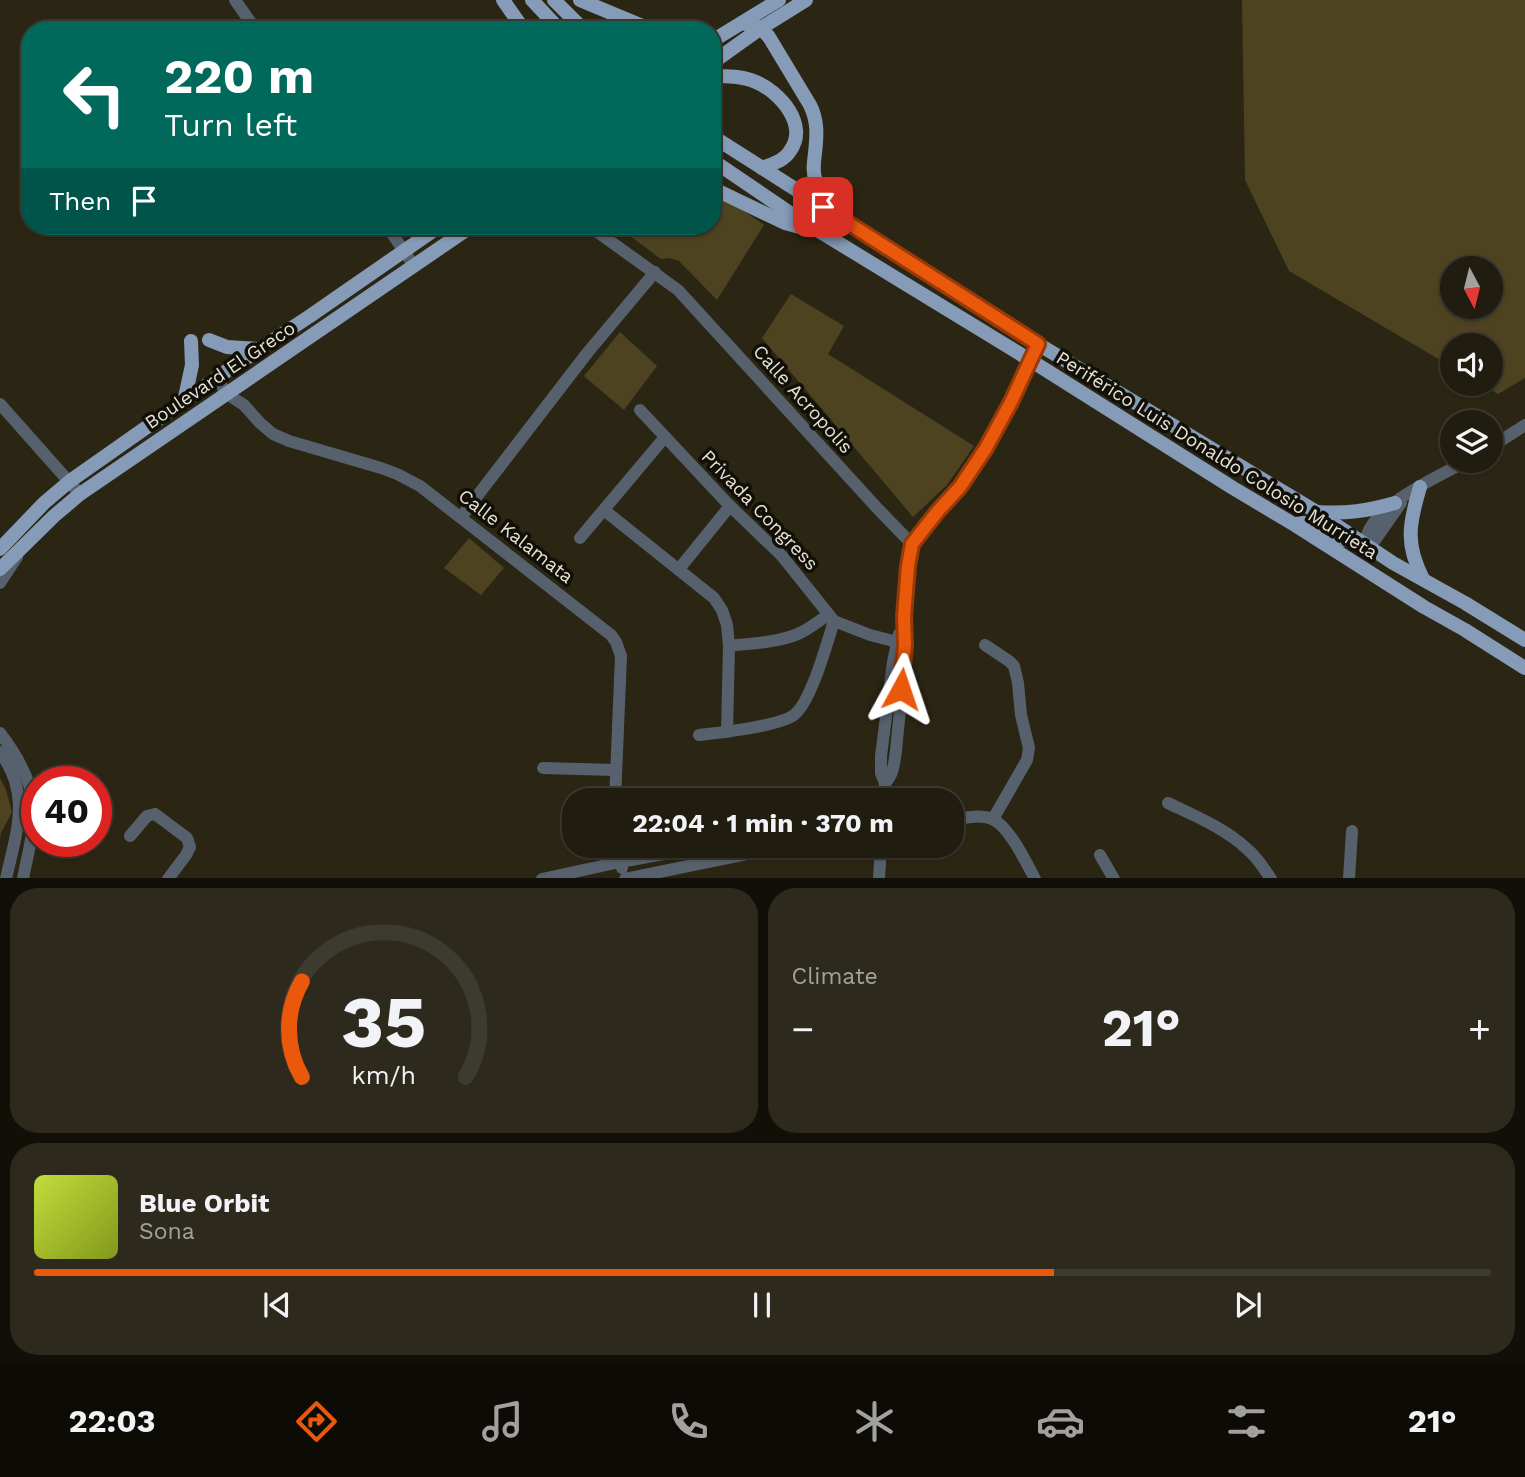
<!DOCTYPE html>
<meta charset="utf-8">
<style>
body{margin:0;font-family:"Work Sans",sans-serif;background:#2d291d;color:#f1f3f6;height:100vh;display:flex;flex-direction:column;font-size:26px;white-space:nowrap}
*{box-sizing:border-box;margin:0}
p{font-size:23px;color:#a2a19e}
.icon{flex:none;width:38px;height:38px;fill:none;stroke:currentColor;stroke-width:2;stroke-linecap:round;stroke-linejoin:round}
.map{position:relative;height:878px;overflow:hidden}
.panel{display:flex;flex-direction:column;gap:10px;padding:10px;background:#120f08;flex:1}
.panel>*{flex:none}
.hud{position:absolute;left:21px;top:21px;width:700px;height:214px;border-radius:28px;box-shadow:0 2px 5px #0004,0 0 0 2px #3d3a2f;background:#00695c;color:#fff;overflow:hidden}
.needle{width:46px;rotate:173deg}
.buttons{position:absolute;left:1440px;top:256px;display:grid;gap:14px}
.buttons a{display:grid;place-items:center;width:63px;height:63px;border-radius:50%;background:#201c0f;box-shadow:0 2px 5px #0004,0 0 0 2px #3d3a2f;font-size:35px}
.speed{position:absolute;left:21px;top:766px;display:flex;gap:14px;font-size:35px;font-weight:700;text-align:center}
.speed>*{display:grid;place-content:center;width:91px;height:91px;border-radius:50%;background:#201c0f;box-shadow:0 2px 5px #0004,0 0 0 2px #3d3a2f;line-height:1}
.speed .limit{border:10px solid #d22;background:#fff;color:#111}
.pin{position:absolute;display:grid;place-items:center;width:60px;height:60px;color:#fff;margin:-30px;border-radius:14px;box-shadow:0 4px 10px #0006}
.me{position:absolute;width:77px;margin:-38px;rotate:5deg;stroke-linejoin:round;filter:drop-shadow(0 0 5px #0008)}
.turn{display:flex;align-items:center;gap:24px;height:147px;padding:0 28px;font-size:32px}
.turn .icon{width:91px;height:91px;stroke-width:2.5}
.turn b{display:block;font-size:49px;line-height:60px}
.then{display:flex;align-items:center;height:66px;padding:0 28px;background:#0003;gap:14px;font-size:26px}
.big{font-size:52px;font-weight:700;line-height:1.1}
.panel .tile{flex:1;display:flex;flex-direction:column;justify-content:center;gap:10px;min-width:0;padding:0 24px;border-radius:28px;background:#2d291d}
.panel .dial{align-items:center;gap:0}
.dial svg{height:182px;overflow:visible;fill:none;stroke:#3d3a2f;stroke-width:7;stroke-linecap:round;text-anchor:middle}
.dial text{fill:#f1f3f6;stroke:none}
.song{display:flex;align-items:center;gap:21px}
.cover{width:84px;height:84px;border-radius:10px;background:linear-gradient(135deg,hsl(70 70% 55%),hsl(70 70% 35%))}
.played{height:7px;border-radius:4px;background:linear-gradient(90deg,#ea580c 70%,#3d3a2f 70%)}
.keys{display:flex;justify-content:space-around;direction:ltr}
.heat{display:flex;justify-content:space-between;align-items:center;font-size:38px;direction:ltr}
.panel .tiles{flex:1;display:grid;gap:10px;grid-template-columns:1fr 1fr}
.tile:last-child{grid-column:span 2}
.trip{position:absolute;left:562px;top:788px;width:402px;height:70px;border-radius:28px;background:#201c0f;box-shadow:0 2px 5px #0004,0 0 0 2px #3d3a2f;font-weight:700;line-height:70px;text-align:center}
.menu{display:flex;height:112px;justify-content:space-around;align-items:center;background:#0d0b06;color:#a2a19e}
.menu .icon{width:49px;height:49px}
.menu .selected{color:#ea580c}
.menu b{font-size:32px;color:#f1f3f6}
.map>svg:first-child{display:block}
</style>
<div class="map">
<svg width="1525" height="879" viewBox="0 0 1525 879">
<rect width="100%" height="100%" fill="#2b2614"/>
<g fill="#4d4321" fill-rule="evenodd">
<path d="M 1242,0 L 1525,0 L 1525,378 L 1498,394 L 1480,383 L 1491,383 L 1491,345 L 1452,345 L 1452,367 L 1289,271 L 1245,180 ZM 1452,268 L 1491,268 L 1491,306 L 1452,306 Z"/>
<path d="M 712,195 L 744,211 L 764,225 L 717,300 L 679,261 L 669,258 L 661,259 L 617,226 L 712,226 Z"/>
<path d="M 791,294 L 844,326 L 828,354 L 974,446 L 947,485 L 913,517 L 762,338 Z"/>
<path d="M 620,332 L 657,366 L 624,410 L 584,376 Z"/>
<path d="M 469,538 L 504,568 L 481,595 L 444,568 Z"/>
<path d="M 0,778 L 6,790 L 12,812 L 1,833 L 0,838 Z"/>
</g>
<g fill="none" stroke-linecap="round" stroke-linejoin="round">
<g stroke="#57616e" stroke-width="12">
<path d="M 235,0 L 256,30"/>
<path d="M 387,226 L 414,266"/>
<path d="M 589,226 L 678,290 L 878,509 L 912,544"/>
<path d="M 217,378 L 227,394 L 244,405 L 260,423 L 273,434 L 289,441 L 381,468 L 397,474 L 420,486 L 611,635 L 616,642 L 621,656 L 615,800"/>
<path d="M 0,404 L 80,494"/>
<path d="M 640,410 L 730,506 L 782,556 L 834,621 L 870,635 L 905,644"/>
<path d="M 1491,447 L 1525,425"/>
<path d="M 604,510 L 714,598 L 722,610 L 727,625 L 729,646 L 727,732"/>
<path d="M 461,517 L 588,352 L 655,272"/>
<path d="M 580,538 L 665,437"/>
<path d="M 1366,544 C 1364,508 1442,475 1469,460"/>
<path d="M 1366,544 L 1375,540 L 1401,503"/>
<path d="M 679,569 L 730,506"/>
<path d="M 0,583 L 17,557"/>
<path d="M 985,645 L 1009,661 L 1014,666 L 1018,683 L 1021,715 L 1029,748 L 1027,760 L 993,819"/>
<path d="M 729,646 C 751,643 779,643 800,633 C 809,629 819,621 828,615"/>
<path d="M 0,733 C 16,754 32,781 34,808 C 35,831 27,856 23,879"/>
<path d="M 699,735 C 720,733 779,726 794,715 C 811,702 827,643 834,621"/>
<path d="M 0,752 C 32,795 16,832 6,879"/>
<path d="M 543,768 L 615,770"/>
<path d="M 885,783 C 894,774 894,763 896,751 C 899,716 904,680 905,644 C 906,613 903,579 911,548 C 916,532 940,511 951,498 C 975,469 994,436 1011,403 C 1021,384 1027,363 1038,344"/>
<path d="M 883,800 L 885,783 L 881,773 L 881,756 L 893,662 L 899,634"/>
<path d="M 1168,803 C 1195,816 1224,828 1246,848 C 1256,856 1264,868 1271,879"/>
<path d="M 952,820 C 964,818 980,814 992,819 C 1009,826 1026,862 1035,879"/>
<path d="M 130,836 L 147,816 L 155,814 L 187,838 L 190,847 L 186,855 L 168,879"/>
<path d="M 618,845 L 622,868"/>
<path d="M 1100,855 L 1114,879"/>
<path d="M 542,879 L 620,862 L 713,845"/>
<path d="M 625,879 L 792,845"/>
<path d="M 879,879 L 881,845"/>
<path d="M 1349,879 L 1352,831"/>
</g>
<g stroke="#869bb7" stroke-width="14">
<path d="M 503,0 L 524,30"/>
<path d="M 532,0 L 560,30"/>
<path d="M 554,0 L 584,30"/>
<path d="M 580,0 L 652,30"/>
<path d="M 742,23 L 761,28 L 769,37 L 810,105 C 818,121 817,135 815,153 C 814,162 812,172 816,181 C 821,194 835,204 845,214"/>
<path d="M 712,41 L 779,0"/>
<path d="M 712,63 L 761,28 L 806,0"/>
<path d="M 712,76 C 727,76 742,76 756,82 C 780,92 809,125 790,151 C 784,161 772,164 762,168"/>
<path d="M 712,136 L 1038,344 L 1315,511 L 1393,563 L 1465,603 L 1525,640"/>
<path d="M 712,160 L 796,217 L 1030,360 L 1233,488 L 1295,525 L 1424,607 L 1465,630 L 1525,668"/>
<path d="M 712,188 L 785,223 L 807,229"/>
<path d="M 209,340 L 227,347 L 259,349"/>
<path d="M 184,402 L 192,365 L 191,341"/>
<path d="M 1420,487 C 1409,524 1405,544 1423,579"/>
<path d="M 1317,512 C 1346,514 1367,511 1395,503"/>
<path d="M 1296,524 C 1314,519 1329,533 1345,540"/>
<path d="M 0,549 L 44,503 L 70,481 L 228,370 L 310,316 L 440,226"/>
<path d="M 0,569 L 54,516 L 80,494 L 472,226"/>
</g>
</g>
<g fill="none" stroke-linecap="round" stroke-linejoin="round">
<g stroke="#983908" stroke-width="18">
<path id="route" d="M 823,207 L 1038,344 L 1011,402 L 986,448 L 960,487 L 938,511 L 912,544 L 908,566 L 904,616 L 905,644 L 901,689"/>
</g>
<use href="#route" stroke="#ea580c" stroke-width="12"/>
</g>
<g text-anchor="middle" dominant-baseline="central" stroke-width="7" stroke-linejoin="round" paint-order="stroke">
<g font-size="19" fill="#e4e1d5" stroke="#110f07">
<text transform="translate(220 375) rotate(-34)">Boulevard El Greco</text>
<text transform="translate(803 399) rotate(48)">Calle Acropolis</text>
<text transform="translate(1217 455) rotate(32)">Periférico Luis Donaldo Colosio Murrieta</text>
<text transform="translate(760 510) rotate(46)">Privada Congress</text>
<text transform="translate(516 536) rotate(38)">Calle Kalamata</text>
</g>
</g>
</svg>
<div class="buttons">
<a><svg class="needle" viewBox="-14 -14 28 28"><path d="M0-13l5 13h-10z" fill="#e53935"/><path d="M0 13l5-13h-10z" fill="#a2a19e"/></svg></a>
<a><svg class="icon" aria-label="sound" viewBox="0 0 24 24"><path d="M4 9h4l5-4v14l-5-4H4zM17 9q2 3 0 6"/></svg></a>
<a><svg class="icon" aria-label="layers" viewBox="0 0 24 24"><path d="M12 4l9 5-9 5-9-5zM3 14l9 5 9-5"/></svg></a>
</div>
<div class="speed"><div class="limit">40</div></div>
<div class="pin" style="left:823px;top:207px;background:#d93025"><svg class="icon" aria-label="arrive" viewBox="0 0 24 24"><path d="M6 21V4h12l-3 4 3 4H6"/></svg></div>
<svg class="me" style="left:901px;top:689px" viewBox="-20 -20 40 40"><path d="M0-17L14 15 0 8-14 15z" fill="#ea580c" stroke="#fff" stroke-width="4"/></svg>
<div class="trip">22:04 · 1 min · 370 m</div>
<div class="hud">
<div class="turn"><svg class="icon" aria-label="left" viewBox="0 0 24 24"><path d="M17 20v-9H6M10 6l-5 5 5 5"/></svg><div><b>220 m</b>Turn left</div></div>
<div class="then">Then<svg class="icon" aria-label="arrive" viewBox="0 0 24 24"><path d="M6 21V4h12l-3 4 3 4H6"/></svg></div>
</div>
</div>
<section class="panel">
<div class="tiles">
<div class="tile dial"><svg viewBox="0 0 100 80">
<path d="M14 69A42 42 0 1 1 86 69"/>
<path d="M14 69A42 42 0 0 1 14 27" stroke="#ea580c"/>
<text x="50" y="56" font-size="32" font-weight="700">35</text>
<text x="50" y="72" font-size="11">km/h</text>
</svg></div>
<div class="tile"><p>Climate</p>
<div class="heat"><a>−</a><b class="big">21°</b><a>+</a></div>
</div>
<div class="tile">
<div class="song"><i class="cover"></i><div><b>Blue Orbit</b><p>Sona</p></div></div>
<div class="played"></div>
<div class="keys"><svg class="icon" aria-label="previous" viewBox="0 0 24 24"><path d="M18 5L8 12l10 7zM5 5v14"/></svg><svg class="icon" aria-label="pause" viewBox="0 0 24 24"><path d="M8 5v14M16 5v14"/></svg><svg class="icon" aria-label="next" viewBox="0 0 24 24"><path d="M6 5l10 7-10 7zM19 5v14"/></svg></div>
</div>
</div>
</section>
<nav class="menu">
<b>22:03</b>
<svg class="icon selected" aria-label="directions" viewBox="0 0 24 24"><path d="M12 3l9 9-9 9-9-9zM9 14v-3h6M13 9l2 2-2 2"/></svg>
<svg class="icon" aria-label="music" viewBox="0 0 24 24"><path d="M9 18V5l10-2v13"/><circle cx="6" cy="18" r="3"/><circle cx="16" cy="16" r="3"/></svg>
<svg class="icon" aria-label="phone" viewBox="0 0 24 24"><path d="M5 4h4l2 5-3 2q2 4 5 5l2-3 5 2v4C11 20 4 13 5 4z"/></svg>
<svg class="icon" aria-label="climate" viewBox="0 0 24 24"><path d="M12 3v18M4 7l16 10M4 17L20 7"/></svg>
<svg class="icon" aria-label="car" viewBox="0 0 24 24"><path d="M5 17H2v-5l4-1 3-4h7l3 4 3 1v5h-3M9 17h6M6 11h13"/><circle cx="7" cy="17" r="2"/><circle cx="17" cy="17" r="2"/></svg>
<svg class="icon" aria-label="filters" viewBox="0 0 24 24"><path d="M4 7h16M4 17h16"/><circle cx="9" cy="7" r="2"/><circle cx="15" cy="17" r="2"/></svg>
<b>21°</b>
</nav>
